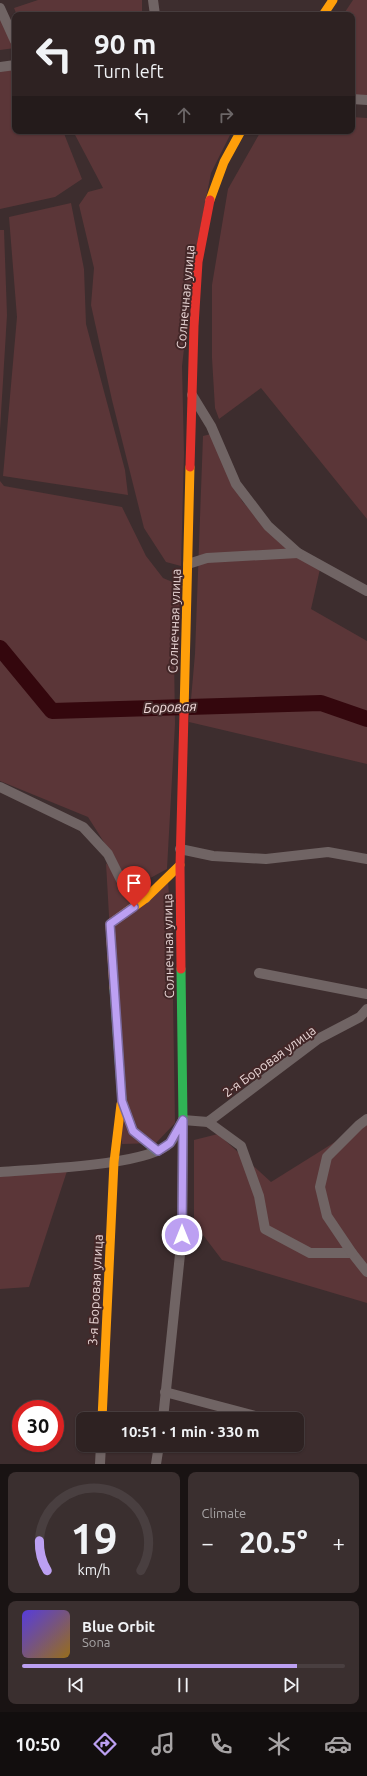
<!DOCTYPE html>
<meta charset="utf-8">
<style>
body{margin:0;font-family:Ubuntu,sans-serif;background:#3a2f2f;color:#f1f3f6;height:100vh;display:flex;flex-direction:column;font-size:15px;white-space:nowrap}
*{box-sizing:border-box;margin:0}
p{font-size:13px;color:#a7a4a5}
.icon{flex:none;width:22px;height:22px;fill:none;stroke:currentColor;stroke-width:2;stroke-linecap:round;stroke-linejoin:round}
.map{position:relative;height:1464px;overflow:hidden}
.panel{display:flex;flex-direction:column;gap:8px;padding:8px;background:#191313;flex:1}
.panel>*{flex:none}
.banner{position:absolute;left:12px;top:12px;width:343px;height:122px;border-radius:8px;box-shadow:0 1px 3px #0004,0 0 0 1px #493f40;background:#2e2222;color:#f1f3f6;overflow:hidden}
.speed{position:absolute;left:12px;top:1400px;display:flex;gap:8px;font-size:20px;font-weight:700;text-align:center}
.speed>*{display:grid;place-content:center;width:52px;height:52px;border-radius:50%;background:#2e2222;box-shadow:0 1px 3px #0004,0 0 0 1px #493f40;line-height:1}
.speed .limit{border:6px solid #d22;background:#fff;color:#111}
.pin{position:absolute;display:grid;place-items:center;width:34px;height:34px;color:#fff;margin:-41px -17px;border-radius:50% 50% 50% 0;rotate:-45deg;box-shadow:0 0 4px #0007}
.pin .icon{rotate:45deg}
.me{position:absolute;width:44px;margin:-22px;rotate:0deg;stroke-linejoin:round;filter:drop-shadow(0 0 3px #0008)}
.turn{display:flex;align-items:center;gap:14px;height:84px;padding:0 16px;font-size:18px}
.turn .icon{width:52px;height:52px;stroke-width:2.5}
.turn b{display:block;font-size:28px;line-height:34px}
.lanes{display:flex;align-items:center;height:38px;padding:0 16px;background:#0003;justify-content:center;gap:20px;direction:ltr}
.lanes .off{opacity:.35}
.big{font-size:30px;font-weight:700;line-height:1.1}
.panel .card{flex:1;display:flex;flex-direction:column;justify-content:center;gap:6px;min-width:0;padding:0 14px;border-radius:8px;background:#3a2f2f}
.panel .dial{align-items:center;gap:0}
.dial svg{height:104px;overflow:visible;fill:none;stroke:#493f40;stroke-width:7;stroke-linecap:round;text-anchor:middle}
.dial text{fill:#f1f3f6;stroke:none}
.song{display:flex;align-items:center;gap:12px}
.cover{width:48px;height:48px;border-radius:6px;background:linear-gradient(135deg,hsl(250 70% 55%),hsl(40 70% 35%))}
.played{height:4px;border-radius:2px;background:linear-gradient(90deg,#bca0f2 85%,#493f40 85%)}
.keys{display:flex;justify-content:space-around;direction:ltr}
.heat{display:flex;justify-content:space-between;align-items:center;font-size:22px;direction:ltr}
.panel .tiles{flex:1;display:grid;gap:8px;grid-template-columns:1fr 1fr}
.card:last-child{grid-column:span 2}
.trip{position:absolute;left:76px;top:1412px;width:228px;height:40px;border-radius:8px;background:#2e2222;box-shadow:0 1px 3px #0004,0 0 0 1px #493f40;font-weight:700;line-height:40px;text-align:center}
.tab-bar{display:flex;height:64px;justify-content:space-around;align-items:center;background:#120e0e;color:#a7a4a5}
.tab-bar .icon{width:28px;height:28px}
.tab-bar .current{color:#bca0f2}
.tab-bar b{font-size:18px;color:#f1f3f6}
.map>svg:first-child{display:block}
</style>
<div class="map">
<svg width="367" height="1464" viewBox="0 0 367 1464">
<rect width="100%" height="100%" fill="#3d2d2e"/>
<g fill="#5b3638">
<path d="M 38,0 L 142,0 L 142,15 L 17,15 L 14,8 Z"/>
<path d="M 353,0 L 367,0 L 367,102 L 352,101 L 352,15 L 343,15 Z"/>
<path d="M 0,13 L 15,42 L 15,48 L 0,50 Z"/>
<path d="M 15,65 L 15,131 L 63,131 L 82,179 L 55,197 L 0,209 L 0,67 Z"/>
<path d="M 352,117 L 367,118 L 367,519 L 261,388 L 219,419 L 215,408 L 212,358 L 212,285 L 228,189 L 261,131 L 352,131 Z"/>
<path d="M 73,131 L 232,131 L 211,173 L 195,255 L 182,366 L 184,454 L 181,566 L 166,562 L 144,528 L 112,400 L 91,305 L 94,268 L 79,205 L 88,192 L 103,188 Z"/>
<path d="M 71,203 L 84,269 L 86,324 L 125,470 L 128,495 L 3,476 L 17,317 L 9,217 Z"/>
<path d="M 0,230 L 4,230 L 7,315 L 0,430 Z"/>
<path d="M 211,434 L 242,501 L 284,547 L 320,569 L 311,609 L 367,641 L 367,764 L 189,722 L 195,654 L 203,436 Z"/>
<path d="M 0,481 L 4,486 L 122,507 L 146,556 L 163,578 L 182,586 L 174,655 L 175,724 L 167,869 L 141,883 L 123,872 L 88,817 L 0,781 Z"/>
<path d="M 106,863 L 131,893 L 168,881 L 172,938 L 175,1123 L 156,1143 L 122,1144 Z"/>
<path d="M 367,1122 L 367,1303 L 222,1260 L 194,1223 L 194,1140 L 218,1134 L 271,1182 Z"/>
<path d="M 68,1168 L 29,1287 L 0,1289 L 0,1174 Z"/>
</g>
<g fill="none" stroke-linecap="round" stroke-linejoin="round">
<path stroke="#34070d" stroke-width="16" d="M 0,648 L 52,711 L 321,703 L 367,719"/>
<g stroke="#706464" stroke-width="10">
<path d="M 153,0 L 155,15"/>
<path d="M 0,8 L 15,41"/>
<path d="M 0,67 L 15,65"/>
<path d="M 352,99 L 367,100"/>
<path d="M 192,395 L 211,426 L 236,484 L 268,526 L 298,553 L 367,591"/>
<path d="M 188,564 L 207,558 L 298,553"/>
<path d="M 0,787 L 83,827 L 108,854 L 127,892 L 146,898"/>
<path d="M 180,849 L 213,856 L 266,859 L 328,852 L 367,859"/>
<path d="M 259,973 L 367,994"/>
<path d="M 183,1120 L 208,1122 L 318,1039 L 360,1017 L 367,1009"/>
<path d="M 208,1122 L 241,1146 L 259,1196 L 265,1229 L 310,1253 L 352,1253 L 367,1272"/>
<path d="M 0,1172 C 35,1169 148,1166 170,1143 C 175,1138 178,1128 182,1122"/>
<path d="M 352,1253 L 327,1216 L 320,1187 L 327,1157 L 359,1125 L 367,1119"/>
<path d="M 165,1392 L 267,1419"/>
<path d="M 163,1419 L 182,1235 L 183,1120"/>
<path d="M 100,1464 L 101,1445"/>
<path d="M 156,1464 L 159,1445"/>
</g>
<g stroke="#30b455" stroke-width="9">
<path d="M 181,969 L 183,1120"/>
<path d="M 114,988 L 122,1101 L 133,1131 L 157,1151"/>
</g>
<g stroke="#ff9f0a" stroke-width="9">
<path d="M 323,15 L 333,0"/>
<path d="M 210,200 L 224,162 L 241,131"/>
<path d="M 184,713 L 190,467"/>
<path d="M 114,988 L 110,924 L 146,898 L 180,865"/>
<path d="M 102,1419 L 114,1162 L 121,1104"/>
</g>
<g stroke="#e5322d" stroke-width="9">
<path d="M 190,467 L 194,326 L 198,262 L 210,200"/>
<path d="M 181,969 L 180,866 L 184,713"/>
</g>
</g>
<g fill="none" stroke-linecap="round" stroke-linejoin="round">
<g stroke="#7a689d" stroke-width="10">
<path id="route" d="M 134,907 L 110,924 L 122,1101 L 133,1131 L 158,1151 L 170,1143 L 183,1120 L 182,1235"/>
</g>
<use href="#route" stroke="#bca0f2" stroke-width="7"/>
</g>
<g text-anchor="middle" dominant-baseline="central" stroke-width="4" stroke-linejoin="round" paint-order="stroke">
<g font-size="13" fill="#e9d6d6" stroke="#432728">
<text transform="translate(185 297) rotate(-85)">Солнечная улица</text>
<text transform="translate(174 621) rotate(-88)">Солнечная улица</text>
<text transform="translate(168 946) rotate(-91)">Солнечная улица</text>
<text transform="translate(269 1061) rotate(-36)">2-я Боровая улица</text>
<text transform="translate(95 1290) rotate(-87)">3-я Боровая улица</text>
</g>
<g font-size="14" font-style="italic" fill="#f0d9d9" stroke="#432728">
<text transform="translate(170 707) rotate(-2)">Боровая</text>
</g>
</g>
</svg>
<div class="speed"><div class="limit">30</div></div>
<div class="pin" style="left:134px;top:907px;background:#d93025"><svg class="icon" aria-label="arrive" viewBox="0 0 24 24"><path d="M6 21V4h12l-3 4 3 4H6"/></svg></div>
<svg class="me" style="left:182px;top:1235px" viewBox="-20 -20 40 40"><circle r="17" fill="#bca0f2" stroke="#fff" stroke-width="3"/><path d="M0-11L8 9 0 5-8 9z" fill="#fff"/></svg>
<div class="trip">10:51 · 1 min · 330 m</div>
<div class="banner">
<div class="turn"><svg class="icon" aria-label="left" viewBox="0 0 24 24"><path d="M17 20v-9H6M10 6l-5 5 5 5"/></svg><div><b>90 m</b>Turn left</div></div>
<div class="lanes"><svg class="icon" aria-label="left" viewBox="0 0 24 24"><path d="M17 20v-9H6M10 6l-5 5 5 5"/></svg><svg class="icon off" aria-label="ahead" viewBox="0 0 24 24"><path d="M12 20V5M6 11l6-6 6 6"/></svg><svg class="icon off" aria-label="right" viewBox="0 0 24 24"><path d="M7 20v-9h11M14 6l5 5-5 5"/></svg></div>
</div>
</div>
<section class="panel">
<div class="tiles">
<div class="card dial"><svg viewBox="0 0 100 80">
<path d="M14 69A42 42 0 1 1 86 69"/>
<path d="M14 69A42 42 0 0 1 8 46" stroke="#bca0f2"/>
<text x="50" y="56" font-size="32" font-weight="700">19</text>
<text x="50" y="72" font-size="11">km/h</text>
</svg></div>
<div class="card"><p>Climate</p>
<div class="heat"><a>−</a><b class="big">20.5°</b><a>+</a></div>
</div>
<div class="card">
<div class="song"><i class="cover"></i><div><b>Blue Orbit</b><p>Sona</p></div></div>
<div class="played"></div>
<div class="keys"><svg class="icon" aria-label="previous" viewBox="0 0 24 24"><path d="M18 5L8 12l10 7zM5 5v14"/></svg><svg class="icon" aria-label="pause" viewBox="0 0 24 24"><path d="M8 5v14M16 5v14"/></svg><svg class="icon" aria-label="next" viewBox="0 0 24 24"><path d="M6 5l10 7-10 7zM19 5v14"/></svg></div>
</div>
</div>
</section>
<nav class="tab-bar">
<b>10:50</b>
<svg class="icon current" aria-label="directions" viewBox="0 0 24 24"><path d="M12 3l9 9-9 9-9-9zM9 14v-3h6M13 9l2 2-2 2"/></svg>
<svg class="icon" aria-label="music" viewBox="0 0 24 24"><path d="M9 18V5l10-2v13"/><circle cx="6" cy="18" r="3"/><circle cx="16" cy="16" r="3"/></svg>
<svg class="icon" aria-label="phone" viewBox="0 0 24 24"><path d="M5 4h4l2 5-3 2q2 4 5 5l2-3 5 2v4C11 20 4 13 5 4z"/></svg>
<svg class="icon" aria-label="climate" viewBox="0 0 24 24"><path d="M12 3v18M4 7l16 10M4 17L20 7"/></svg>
<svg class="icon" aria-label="car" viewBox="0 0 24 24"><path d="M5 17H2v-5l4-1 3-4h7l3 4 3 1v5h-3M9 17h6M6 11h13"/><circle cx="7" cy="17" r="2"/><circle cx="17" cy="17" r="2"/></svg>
</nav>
